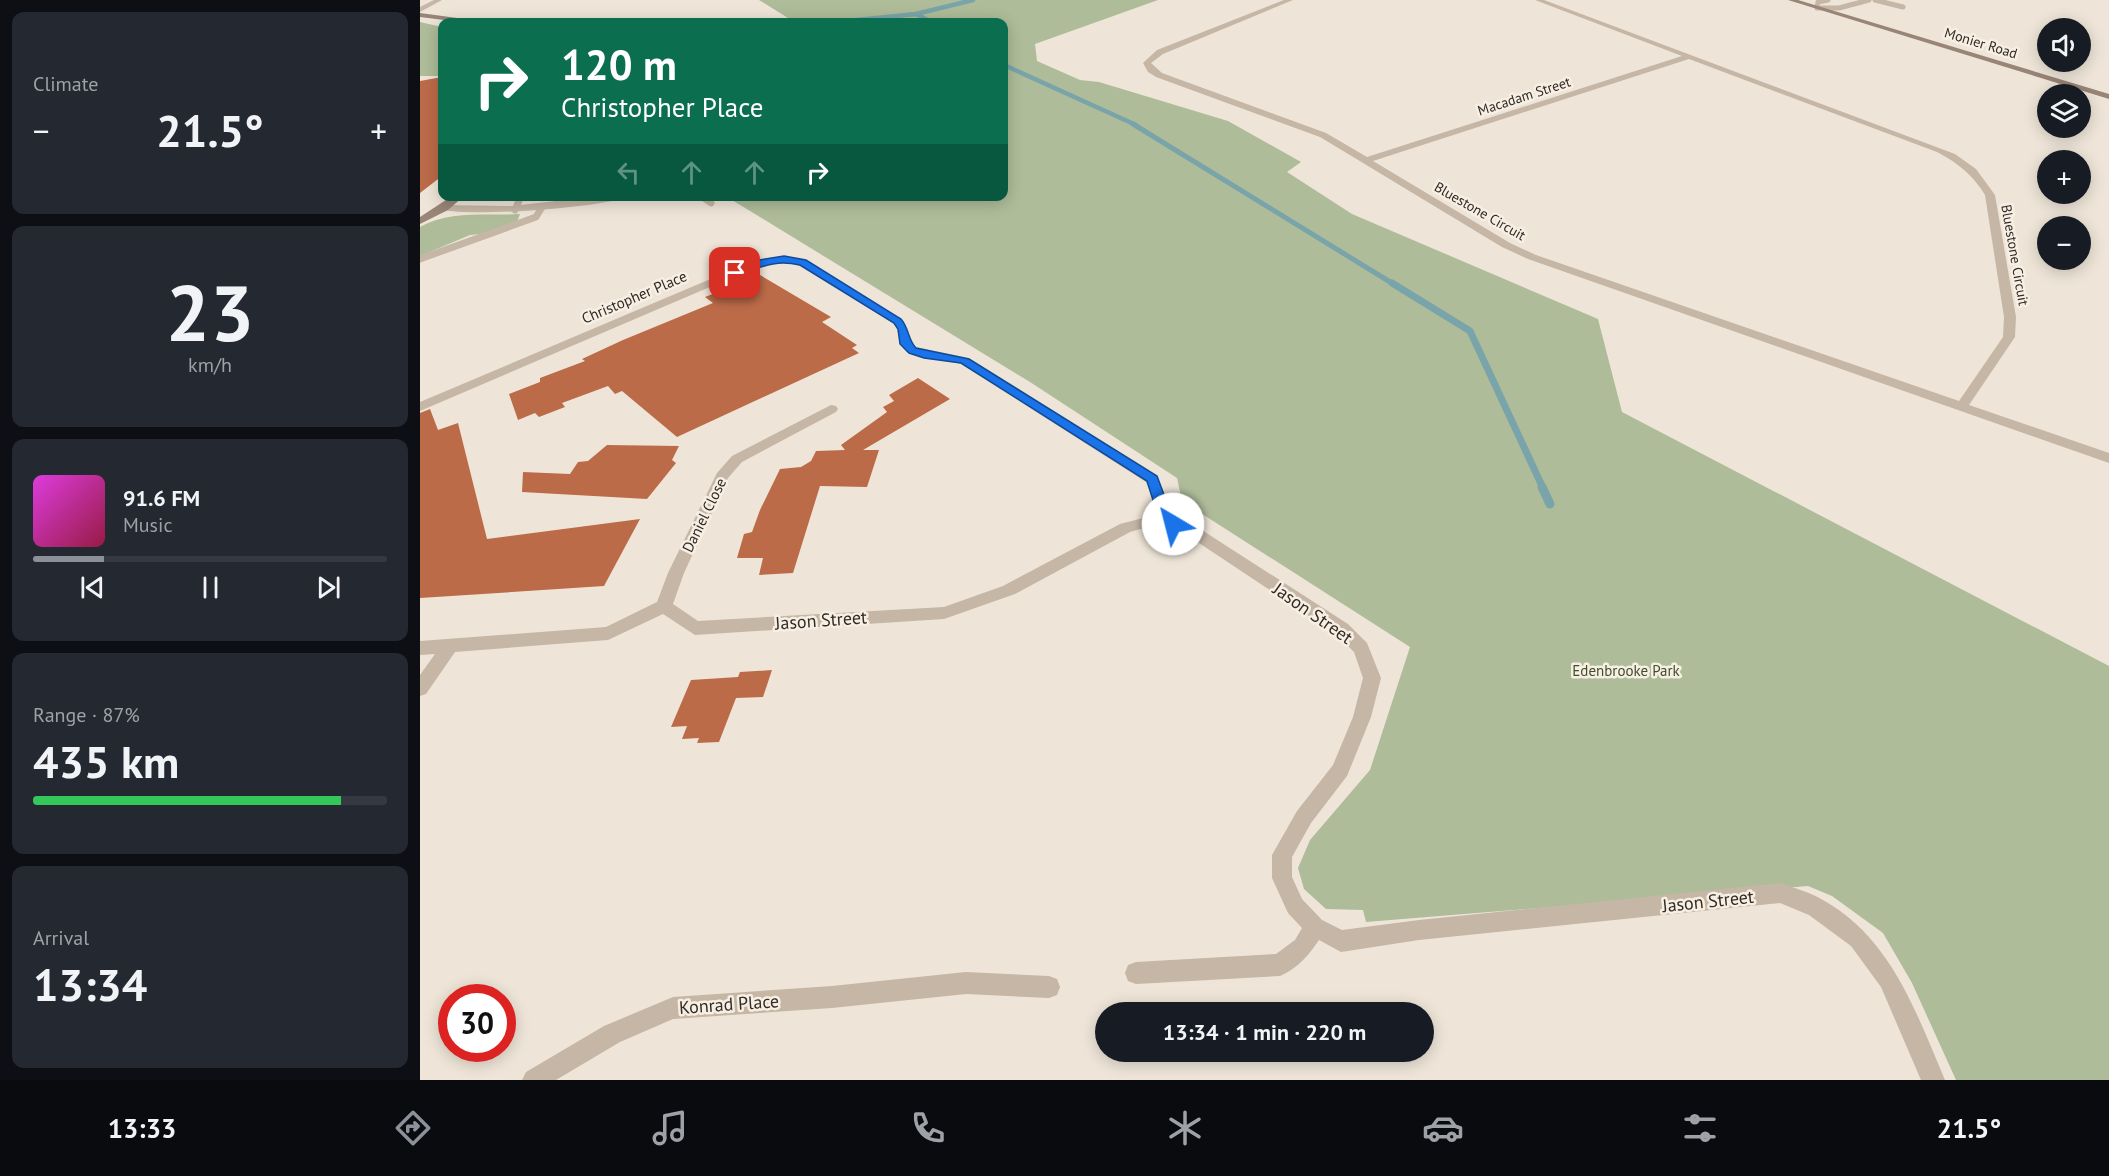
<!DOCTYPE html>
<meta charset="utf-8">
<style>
body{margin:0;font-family:"PT Sans",sans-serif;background:#242831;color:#f1f3f6;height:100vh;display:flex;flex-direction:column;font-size:22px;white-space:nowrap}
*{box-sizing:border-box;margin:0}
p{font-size:20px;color:#9ea1a6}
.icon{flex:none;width:33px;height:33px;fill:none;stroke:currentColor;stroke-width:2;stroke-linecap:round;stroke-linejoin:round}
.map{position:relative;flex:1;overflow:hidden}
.details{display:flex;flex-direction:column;gap:12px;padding:12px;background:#0d0f14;width:420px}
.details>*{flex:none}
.banner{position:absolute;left:18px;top:18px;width:570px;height:183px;border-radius:12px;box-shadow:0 3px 15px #0003;background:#0b6e4f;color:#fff;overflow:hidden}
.fabs{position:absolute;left:1617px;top:18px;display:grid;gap:12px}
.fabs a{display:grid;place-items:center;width:54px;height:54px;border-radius:50%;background:#171b24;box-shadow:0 3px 15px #0003;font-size:30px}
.speed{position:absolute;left:18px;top:984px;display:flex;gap:12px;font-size:30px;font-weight:700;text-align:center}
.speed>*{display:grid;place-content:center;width:78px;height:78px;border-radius:50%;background:#171b24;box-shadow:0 3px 15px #0003;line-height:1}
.speed .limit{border:9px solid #d22;background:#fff;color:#111}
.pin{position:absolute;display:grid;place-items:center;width:51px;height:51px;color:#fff;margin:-26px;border-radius:12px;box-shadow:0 3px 9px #0006}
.me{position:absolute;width:66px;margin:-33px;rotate:323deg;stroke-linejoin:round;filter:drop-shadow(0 0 4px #0008)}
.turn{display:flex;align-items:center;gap:21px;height:126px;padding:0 24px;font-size:27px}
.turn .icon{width:78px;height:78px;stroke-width:2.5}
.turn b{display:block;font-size:42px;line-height:51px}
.lanes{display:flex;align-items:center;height:57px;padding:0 24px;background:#0003;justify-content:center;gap:30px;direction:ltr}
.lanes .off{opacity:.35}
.big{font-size:45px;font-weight:700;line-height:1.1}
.details .card{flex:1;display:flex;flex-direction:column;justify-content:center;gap:9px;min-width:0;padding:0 21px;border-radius:12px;background:#242831}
.details .dial{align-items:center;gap:0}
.dial b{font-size:78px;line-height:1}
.song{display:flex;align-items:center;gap:18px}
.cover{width:72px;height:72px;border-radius:9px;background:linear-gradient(135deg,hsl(300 70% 55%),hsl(340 70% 35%))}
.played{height:6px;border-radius:3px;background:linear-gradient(90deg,#8c9099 20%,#363941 20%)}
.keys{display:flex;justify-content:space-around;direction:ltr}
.heat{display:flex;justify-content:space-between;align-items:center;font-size:33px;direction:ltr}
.charge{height:9px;border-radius:4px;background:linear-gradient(90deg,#34c759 87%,#363941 0)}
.trip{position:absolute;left:675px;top:1002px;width:339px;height:60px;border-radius:30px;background:#171b24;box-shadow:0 3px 15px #0003;font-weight:700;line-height:60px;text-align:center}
.dock{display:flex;height:96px;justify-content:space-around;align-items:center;background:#090b0e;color:#9ea1a6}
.dock .icon{width:42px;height:42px}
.dock .active{color:#8c9099}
.dock b{font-size:27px;color:#f1f3f6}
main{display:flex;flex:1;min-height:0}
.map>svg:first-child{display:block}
</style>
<main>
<section class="details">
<div class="card"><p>Climate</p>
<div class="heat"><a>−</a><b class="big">21.5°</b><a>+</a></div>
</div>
<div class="card dial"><b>23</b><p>km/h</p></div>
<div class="card">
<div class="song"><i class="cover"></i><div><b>91.6 FM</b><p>Music</p></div></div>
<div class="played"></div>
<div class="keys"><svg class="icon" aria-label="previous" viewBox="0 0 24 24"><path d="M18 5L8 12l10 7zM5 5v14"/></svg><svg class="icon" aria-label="pause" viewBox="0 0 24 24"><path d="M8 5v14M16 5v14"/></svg><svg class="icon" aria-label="next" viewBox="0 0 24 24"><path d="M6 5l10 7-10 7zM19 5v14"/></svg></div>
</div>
<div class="card"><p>Range · 87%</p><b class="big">435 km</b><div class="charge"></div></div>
<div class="card"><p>Arrival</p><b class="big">13:34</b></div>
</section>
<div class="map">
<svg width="1689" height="1080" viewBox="0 0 1689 1080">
<rect width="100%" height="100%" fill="#eee5d8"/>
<g fill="#aebc99">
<path d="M 339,0 L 738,0 L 615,44 L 617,61 L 660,80 L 679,82 L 808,121 L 881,162 L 867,172 L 932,214 L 1178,319 L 1202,412 L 1689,666 L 1689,1080 L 1536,1080 L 1492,983 L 1463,933 L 1412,896 L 1388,886 L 946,922 L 943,910 L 906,909 L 884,889 L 878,868 L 890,840 L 950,770 L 990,647 L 762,501 L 757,478 L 610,382 L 307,197 L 584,196 L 584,22 L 350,22 L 368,18 Z"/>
<path d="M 0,22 L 22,27 L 22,76 L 0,76 Z"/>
<path d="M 100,214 L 97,222 L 60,234 L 50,235 L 0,256 L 0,227 C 30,210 67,216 100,214 Z"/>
</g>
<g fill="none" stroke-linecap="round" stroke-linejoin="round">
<g stroke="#79a4a9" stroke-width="4.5">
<path d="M 496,14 L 511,22"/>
<path d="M 417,22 L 496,14 L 553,0"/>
<path d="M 584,65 L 716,125"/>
</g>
<path stroke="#79a4a9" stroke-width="5" d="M 713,124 L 975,285"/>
<path stroke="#79a4a9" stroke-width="7" d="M 972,283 L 1050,331 L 1123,488"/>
<path stroke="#79a4a9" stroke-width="9" d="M 1122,487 L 1130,504"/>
</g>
<g fill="#bc6b48">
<path d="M 22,77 L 22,176 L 0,193 L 0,81 Z"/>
<path d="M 340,275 L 411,317 L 402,322 L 437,345 L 432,348 L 439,353 L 257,437 L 202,391 L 195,394 L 188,386 L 142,403 L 145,407 L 119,417 L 115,413 L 98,420 L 89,394 L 120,382 L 120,378 L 165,361 L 162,359 L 203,340 L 293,303 L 285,297 Z"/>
<path d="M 498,378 L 530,399 L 443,450 L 459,450 L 447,487 L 400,486 L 373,573 L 339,575 L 343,558 L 317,558 L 324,534 L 332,532 L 340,510 L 360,469 L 381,467 L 391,461 L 396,451 L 425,450 L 421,445 L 467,412 L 463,407 L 474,401 L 469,395 Z"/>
<path d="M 10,409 L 18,430 L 38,423 L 67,539 L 220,519 L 184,586 L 0,598 L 0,413 Z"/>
<path d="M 187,445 L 259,446 L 252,460 L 256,463 L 227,499 L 102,492 L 103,472 L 150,474 L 158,462 L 168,461 Z"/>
<path d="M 352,670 L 343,697 L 316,698 L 299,742 L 277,743 L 279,738 L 262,739 L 267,726 L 251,727 L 271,680 L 318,677 L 320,672 Z"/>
</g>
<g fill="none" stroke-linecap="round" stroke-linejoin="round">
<g stroke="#c5b6a5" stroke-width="5">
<path d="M 1408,0 L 1398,2 L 1397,8 L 1419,8 L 1449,0"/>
<path d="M 1455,0 L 1483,7"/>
</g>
<g stroke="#c5b6a5" stroke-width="7">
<path d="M 281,196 L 291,203"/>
<path d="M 95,210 L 101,196"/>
<path d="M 0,259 L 116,217 L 122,207"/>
</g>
<g fill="#c5b6a5" fill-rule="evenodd">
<path d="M 14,0 L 22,0 L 0,12 L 0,7 Z"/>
<path d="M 864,0 L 873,0 L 743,54 L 731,63 L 742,73 L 906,133 L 947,157 L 1262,56 L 1115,0 L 1124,0 L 1535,154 L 1556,169 L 1575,195 L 1596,317 L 1595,337 L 1549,405 L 1689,453 L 1689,463 L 1108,259 L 1082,247 L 900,137 L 736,77 L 728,72 L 723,63 L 737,50 ZM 1269,59 L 1517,152 C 1538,163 1553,175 1565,195 L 1584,317 L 1583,337 L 1539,401 L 1116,255 L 1090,243 L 953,161 Z"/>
<path d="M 179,196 L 209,196 C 191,207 34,219 19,208 L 24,205 L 92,206 Z"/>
<path d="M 364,256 L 387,261 L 481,319 C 488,328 489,341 496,347 L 549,358 L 737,476 L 747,500 L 746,516 L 774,525 L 928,624 L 947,643 L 961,678 L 951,717 L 927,776 L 891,823 L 872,857 L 872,877 L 882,899 L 902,920 L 922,930 L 999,920 L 1360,883 C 1374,888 1390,892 1403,900 C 1471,938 1496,1012 1525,1080 L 1501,1080 L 1461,987 L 1431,946 L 1389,915 L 1360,903 L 999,940 L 921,952 L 899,940 C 889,955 877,969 860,976 L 716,984 L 708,981 L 705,973 L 708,965 L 716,962 L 856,954 L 875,940 L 882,928 L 868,913 L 852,878 L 852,855 L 877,811 L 913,765 L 933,717 L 943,678 L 934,652 L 916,634 L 764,533 L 738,524 L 710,532 L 595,594 L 524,619 L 275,635 L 243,614 L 188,640 L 35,652 L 6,694 L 0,696 L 0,675 L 15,654 L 0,655 L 0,641 L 186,627 L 237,602 L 248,573 L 297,473 L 312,456 L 411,405 L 416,406 L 418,409 L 416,412 L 322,462 L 308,478 L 264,573 L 253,604 L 278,621 L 524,607 L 583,586 L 700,524 L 731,516 L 733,500 L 726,482 L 541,364 L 488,353 L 480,344 L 477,329 L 473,323 L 380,266 L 364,262 L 339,266 L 0,411 L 0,402 L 333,261 Z"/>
<path d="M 546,972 L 629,976 L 637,979 L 640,987 L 637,995 L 629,998 L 546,994 L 412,1008 L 253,1019 L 200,1042 L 136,1080 L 102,1080 L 106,1072 L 184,1026 L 253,997 L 412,986 Z"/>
</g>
<g fill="#988577" fill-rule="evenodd">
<path d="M 1368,0 L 1378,0 L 1689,94 L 1689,99 Z"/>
<path d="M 0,13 L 52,20 L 56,22 L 40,22 L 0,17 Z"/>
<path d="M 32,196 L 44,196 L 28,210 L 0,224 L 0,217 Z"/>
</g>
</g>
<path fill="#1a73e8" stroke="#114b97" stroke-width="1.5" d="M 364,256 L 386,260 L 481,319 C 489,328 488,340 496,348 L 549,359 L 737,476 L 746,500 L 745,517 L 758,521 L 760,524 L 758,528 L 753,529 L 733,523 L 731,519 L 733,500 L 727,481 L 541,363 L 504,358 L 489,353 L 480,344 L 478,329 L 474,323 L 380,265 C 353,259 340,268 315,276 L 310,273 L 333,261 Z"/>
<g text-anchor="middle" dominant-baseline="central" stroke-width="5" stroke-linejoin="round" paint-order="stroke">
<g font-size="14" fill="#312a25" stroke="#f7efe3">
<text transform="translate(1561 43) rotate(17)">Monier Road</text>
<text transform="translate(1104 96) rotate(-18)">Macadam Street</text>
<text transform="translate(1060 211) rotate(30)">Bluestone Circuit</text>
<text transform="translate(1595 255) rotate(80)">Bluestone Circuit</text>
</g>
<g font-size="15" fill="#312a25" stroke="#f7efe3">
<text transform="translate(214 297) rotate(-23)">Christopher Place</text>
<text transform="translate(284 515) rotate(-64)">Daniel Close</text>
</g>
<g font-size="15" fill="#3f4e2b" stroke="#f7efe3">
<text x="1206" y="670">Edenbrooke Park</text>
</g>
<g font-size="18" fill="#312a25" stroke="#f7efe3">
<text transform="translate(893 613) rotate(35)">Jason Street</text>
<text transform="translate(401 620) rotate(-4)">Jason Street</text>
<text transform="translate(1288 901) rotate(-6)">Jason Street</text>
<text transform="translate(309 1004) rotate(-4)">Konrad Place</text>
</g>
</g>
</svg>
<div class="fabs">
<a><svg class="icon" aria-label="sound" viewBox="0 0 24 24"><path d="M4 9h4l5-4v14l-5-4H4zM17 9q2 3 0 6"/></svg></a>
<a><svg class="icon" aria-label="layers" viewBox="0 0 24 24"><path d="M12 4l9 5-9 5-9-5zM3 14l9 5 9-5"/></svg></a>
<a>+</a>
<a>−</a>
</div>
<div class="speed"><div class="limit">30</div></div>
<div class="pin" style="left:315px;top:273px;background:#d93025"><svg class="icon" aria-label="arrive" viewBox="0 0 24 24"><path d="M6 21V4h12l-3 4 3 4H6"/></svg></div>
<svg class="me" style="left:753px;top:524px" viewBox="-20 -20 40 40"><circle r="19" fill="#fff"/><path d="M0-13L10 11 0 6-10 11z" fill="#1a73e8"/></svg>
<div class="trip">13:34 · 1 min · 220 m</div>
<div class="banner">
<div class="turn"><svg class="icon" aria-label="right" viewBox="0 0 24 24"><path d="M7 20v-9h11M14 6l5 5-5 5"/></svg><div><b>120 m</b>Christopher Place</div></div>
<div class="lanes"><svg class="icon off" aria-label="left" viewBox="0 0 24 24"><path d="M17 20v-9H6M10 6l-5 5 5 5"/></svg><svg class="icon off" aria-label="ahead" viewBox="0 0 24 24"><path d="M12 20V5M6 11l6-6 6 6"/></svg><svg class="icon off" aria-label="ahead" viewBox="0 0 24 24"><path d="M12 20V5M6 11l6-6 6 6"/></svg><svg class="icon" aria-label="right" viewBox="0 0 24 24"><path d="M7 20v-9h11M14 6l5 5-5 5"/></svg></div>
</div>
</div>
</main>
<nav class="dock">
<b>13:33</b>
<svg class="icon active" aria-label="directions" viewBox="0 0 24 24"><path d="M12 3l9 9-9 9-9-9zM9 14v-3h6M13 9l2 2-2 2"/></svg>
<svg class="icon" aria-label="music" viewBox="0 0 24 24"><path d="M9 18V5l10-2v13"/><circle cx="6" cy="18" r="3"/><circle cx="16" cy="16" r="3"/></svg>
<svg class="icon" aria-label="phone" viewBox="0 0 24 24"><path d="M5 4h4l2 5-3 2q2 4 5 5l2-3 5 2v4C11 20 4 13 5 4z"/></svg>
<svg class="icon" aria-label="climate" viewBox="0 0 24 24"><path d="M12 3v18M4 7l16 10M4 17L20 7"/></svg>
<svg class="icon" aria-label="car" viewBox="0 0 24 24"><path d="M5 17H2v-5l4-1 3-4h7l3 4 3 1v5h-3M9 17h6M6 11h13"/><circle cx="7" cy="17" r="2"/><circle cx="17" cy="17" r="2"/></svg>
<svg class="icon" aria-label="filters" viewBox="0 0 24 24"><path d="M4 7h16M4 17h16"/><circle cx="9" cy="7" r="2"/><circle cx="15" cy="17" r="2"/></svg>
<b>21.5°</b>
</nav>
